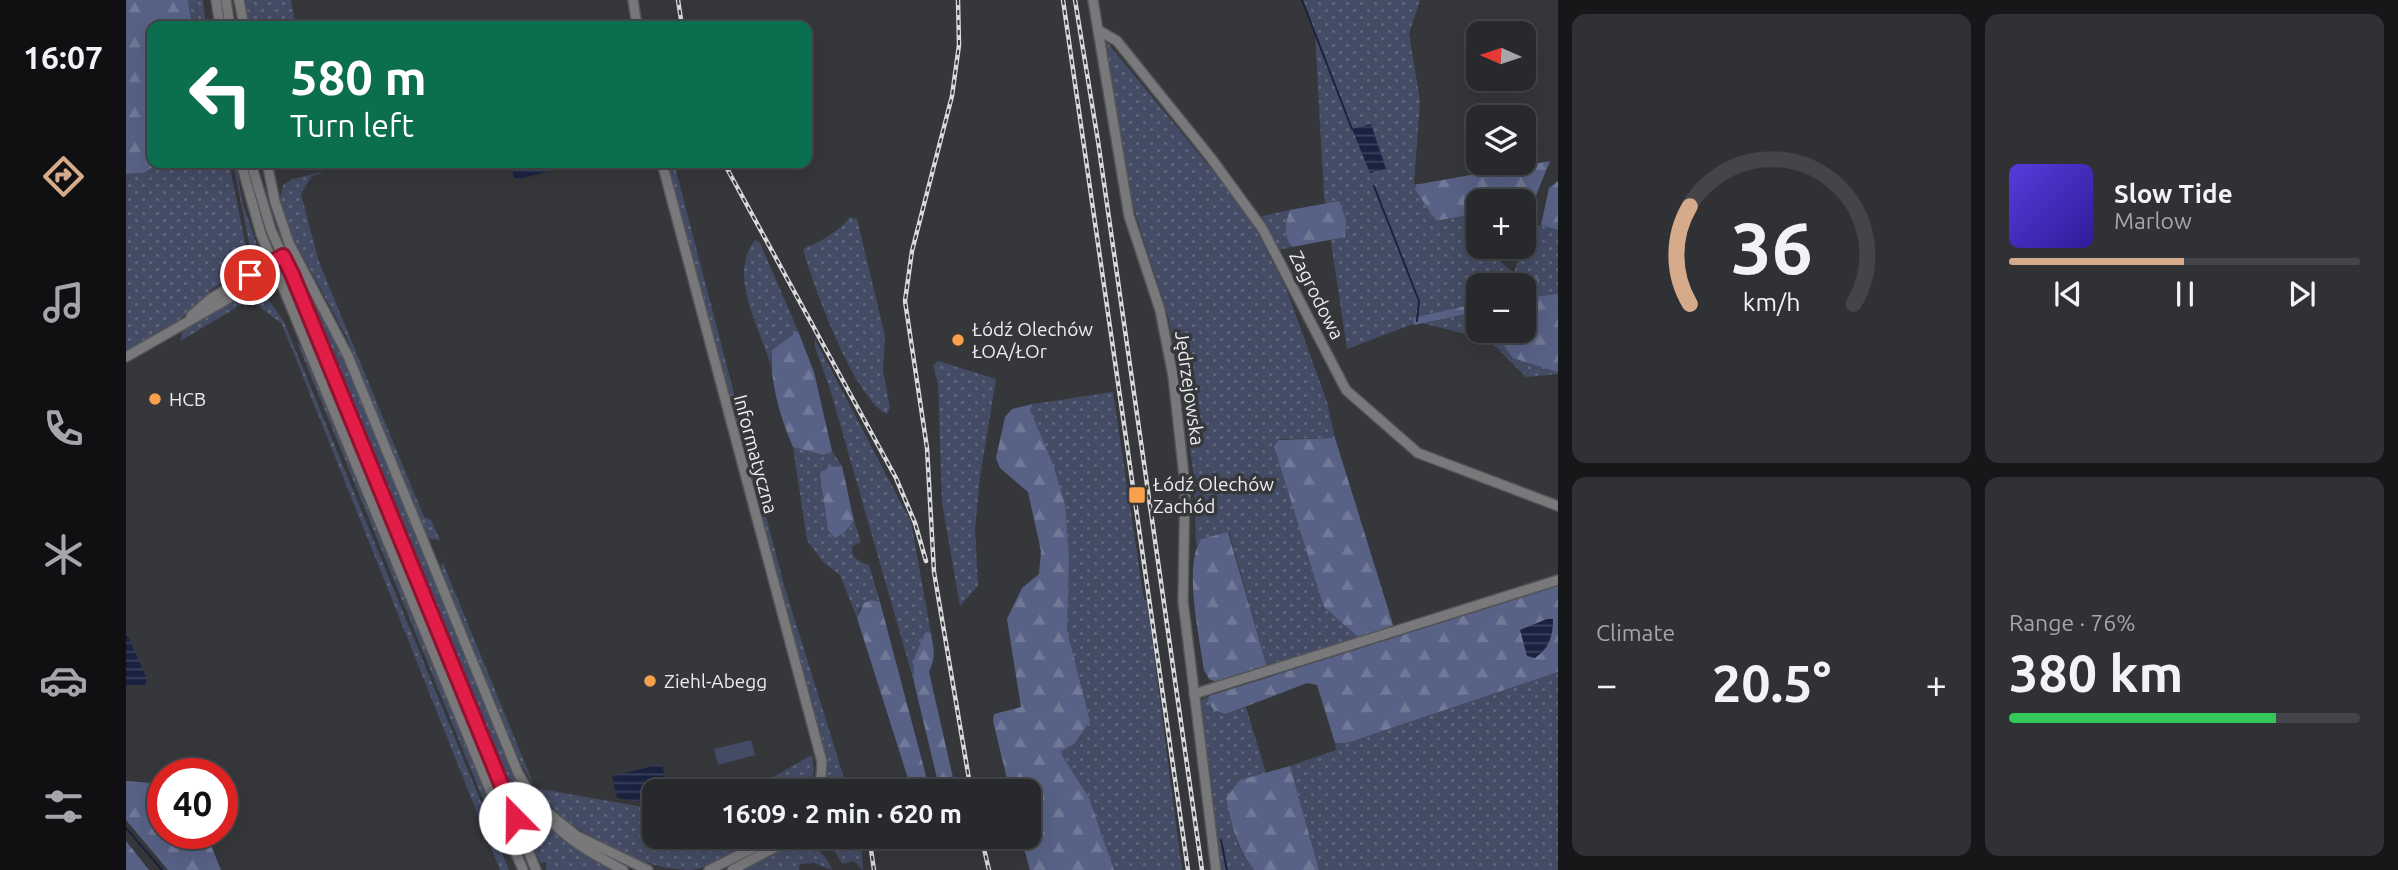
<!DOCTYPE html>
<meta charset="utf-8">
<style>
body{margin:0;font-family:Ubuntu,sans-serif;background:#303134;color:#f1f3f6;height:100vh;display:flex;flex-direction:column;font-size:26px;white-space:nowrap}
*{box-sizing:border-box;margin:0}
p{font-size:23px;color:#a5a6a9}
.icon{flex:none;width:38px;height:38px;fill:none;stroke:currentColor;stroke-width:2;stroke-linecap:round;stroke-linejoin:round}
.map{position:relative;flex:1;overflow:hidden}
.sheet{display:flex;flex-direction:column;gap:14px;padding:14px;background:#161718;width:840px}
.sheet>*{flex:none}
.guide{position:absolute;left:21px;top:21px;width:665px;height:147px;border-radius:14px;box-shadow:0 7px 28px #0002,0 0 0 2px #444548;background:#0b6e4f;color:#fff;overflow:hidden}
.needle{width:46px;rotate:273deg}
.controls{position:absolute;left:1340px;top:21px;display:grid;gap:14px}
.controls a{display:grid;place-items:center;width:70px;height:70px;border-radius:14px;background:#28292c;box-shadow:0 7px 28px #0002,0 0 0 2px #444548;font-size:35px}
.speed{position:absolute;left:21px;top:758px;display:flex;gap:14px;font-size:35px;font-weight:700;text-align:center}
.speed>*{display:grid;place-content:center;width:91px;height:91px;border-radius:50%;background:#28292c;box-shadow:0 7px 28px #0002,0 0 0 2px #444548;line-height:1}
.speed .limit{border:10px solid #d22;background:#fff;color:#111}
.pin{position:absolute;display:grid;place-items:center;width:60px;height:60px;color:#fff;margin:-30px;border:4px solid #fff;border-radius:50%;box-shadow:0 2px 7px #0007}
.me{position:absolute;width:77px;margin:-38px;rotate:338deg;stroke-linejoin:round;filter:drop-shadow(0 0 5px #0008)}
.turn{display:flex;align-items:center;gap:24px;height:147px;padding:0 28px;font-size:32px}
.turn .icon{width:91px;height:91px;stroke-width:2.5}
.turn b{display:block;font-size:49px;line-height:60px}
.big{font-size:52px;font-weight:700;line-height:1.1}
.sheet .tile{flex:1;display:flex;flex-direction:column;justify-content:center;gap:10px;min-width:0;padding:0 24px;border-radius:14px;background:#303134}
.sheet .dial{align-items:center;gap:0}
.dial svg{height:182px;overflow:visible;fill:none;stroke:#444548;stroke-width:7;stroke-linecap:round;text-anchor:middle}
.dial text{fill:#f1f3f6;stroke:none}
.song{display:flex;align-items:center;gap:21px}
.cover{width:84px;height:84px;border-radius:10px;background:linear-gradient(135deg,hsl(250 70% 55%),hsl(250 70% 35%))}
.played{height:7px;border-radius:4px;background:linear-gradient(90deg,#d6ab8b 50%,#444548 50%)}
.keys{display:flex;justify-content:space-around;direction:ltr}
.heat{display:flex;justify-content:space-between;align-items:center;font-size:38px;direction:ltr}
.charge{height:10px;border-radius:5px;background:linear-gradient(90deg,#34c759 76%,#444548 0)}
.sheet .tiles{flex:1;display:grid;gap:14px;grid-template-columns:repeat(2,1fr)}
.trip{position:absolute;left:516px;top:779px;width:399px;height:70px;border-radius:14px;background:#28292c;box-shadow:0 7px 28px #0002,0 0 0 2px #444548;font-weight:700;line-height:70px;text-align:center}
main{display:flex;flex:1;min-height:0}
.tabs{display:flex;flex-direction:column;width:126px;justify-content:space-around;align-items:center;background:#101012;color:#a5a6a9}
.tabs .icon{width:49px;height:49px}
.tabs .selected{color:#d6ab8b}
.tabs b{font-size:32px;color:#f1f3f6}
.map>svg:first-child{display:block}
</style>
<main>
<nav class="tabs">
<b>16:07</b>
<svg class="icon selected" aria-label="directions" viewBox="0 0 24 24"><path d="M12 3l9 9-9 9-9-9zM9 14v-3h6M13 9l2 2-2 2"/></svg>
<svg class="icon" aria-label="music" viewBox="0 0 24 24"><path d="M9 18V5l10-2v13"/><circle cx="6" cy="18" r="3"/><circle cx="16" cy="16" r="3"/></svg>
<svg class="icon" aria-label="phone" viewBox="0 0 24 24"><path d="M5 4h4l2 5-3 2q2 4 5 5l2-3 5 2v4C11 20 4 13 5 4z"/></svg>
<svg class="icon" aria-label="climate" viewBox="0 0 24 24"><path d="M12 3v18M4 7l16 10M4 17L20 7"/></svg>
<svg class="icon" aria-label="car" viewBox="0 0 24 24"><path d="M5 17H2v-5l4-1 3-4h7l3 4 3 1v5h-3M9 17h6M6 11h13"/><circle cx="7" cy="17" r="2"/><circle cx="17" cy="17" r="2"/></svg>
<svg class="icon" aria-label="filters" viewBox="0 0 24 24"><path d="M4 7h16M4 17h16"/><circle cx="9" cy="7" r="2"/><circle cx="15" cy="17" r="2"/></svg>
</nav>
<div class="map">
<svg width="1432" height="870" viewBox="0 0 1432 870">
<defs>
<pattern id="grass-dots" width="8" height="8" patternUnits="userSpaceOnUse" patternTransform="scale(1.75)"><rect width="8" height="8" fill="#444c65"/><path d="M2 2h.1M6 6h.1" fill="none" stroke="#5f667b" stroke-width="1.8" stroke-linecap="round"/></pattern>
<pattern id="forest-firs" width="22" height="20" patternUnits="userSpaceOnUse" patternTransform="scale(1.75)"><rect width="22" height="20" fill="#586286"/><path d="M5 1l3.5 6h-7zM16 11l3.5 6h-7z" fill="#707997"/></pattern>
<pattern id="water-rules" width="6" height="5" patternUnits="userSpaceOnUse" patternTransform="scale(1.75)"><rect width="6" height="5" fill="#1b2241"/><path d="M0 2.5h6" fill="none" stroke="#3c425d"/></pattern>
</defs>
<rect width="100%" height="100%" fill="#36373a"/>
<g fill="url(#grass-dots)" fill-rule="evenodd">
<path d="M 62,0 L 77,0 L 80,26 L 66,26 Z"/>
<path d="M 119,0 L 165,0 L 170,26 L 123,26 Z"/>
<path d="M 1177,0 L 1294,0 L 1283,34 L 1294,100 L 1288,184 L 1294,184 L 1291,188 L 1310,222 L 1338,215 L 1353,240 L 1353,247 L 1357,247 L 1388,273 L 1395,247 L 1398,247 L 1400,228 L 1415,225 L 1432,230 L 1432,374 L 1400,377 L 1363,340 L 1292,322 L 1221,349 L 1198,196 L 1189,32 ZM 1353,285 L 1398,285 L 1398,331 L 1353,331 Z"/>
<path d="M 980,41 L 1120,211 L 1160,288 L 1201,402 L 1209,438 L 1154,439 L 1198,607 L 1233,638 L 1141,667 L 1103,532 L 1075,539 L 1070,546 L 1068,477 L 1050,354 L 1042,316 L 1004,197 Z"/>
<path d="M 32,163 L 103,163 L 124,267 L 84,290 L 82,296 L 47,325 L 0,353 L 0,174 L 18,173 Z"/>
<path d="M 107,163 L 110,163 L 116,201 L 134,254 L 134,261 L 128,267 Z"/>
<path d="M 540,163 L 548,163 L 658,585 L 722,791 L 697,791 L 700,767 Z"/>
<path d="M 192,173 L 198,173 L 186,176 L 175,194 L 193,262 L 298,517 L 305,520 L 314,540 L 305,539 L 299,534 L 220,336 L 166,236 L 154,198 L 157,185 L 166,179 Z"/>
<path d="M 1164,210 C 1159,223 1157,235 1166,247 L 1152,250 L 1136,216 Z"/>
<path d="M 724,217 L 731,219 L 759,336 L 757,371 L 764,408 L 761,414 C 728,399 687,285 677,249 C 696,241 711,233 724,217 Z"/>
<path d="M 629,240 L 634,243 L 672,331 L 646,350 L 644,364 C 634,327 601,276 629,240 Z"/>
<path d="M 179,281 L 216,352 L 390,779 C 413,822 447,848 489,870 L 420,870 L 420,862 L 415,863 L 405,845 L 176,283 Z"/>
<path d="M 132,287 L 135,293 L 54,341 L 58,328 Z"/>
<path d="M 164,288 L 209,387 L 406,870 L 375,806 Z"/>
<path d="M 138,293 L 158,322 L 383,870 L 374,870 L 156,324 L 126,301 Z"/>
<path d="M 689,339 L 785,522 L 805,633 L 799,633 L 787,661 L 788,682 L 704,389 L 689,347 Z"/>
<path d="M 171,342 L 181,354 L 392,870 L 372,836 Z"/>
<path d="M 812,361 L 870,379 L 854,477 L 849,529 L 852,586 L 834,606 L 816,503 L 812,384 L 807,365 Z"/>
<path d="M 987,392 L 1018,600 L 1021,600 L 1056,870 L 988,870 L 963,798 L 934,752 L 949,743 L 964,721 L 941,630 L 943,559 L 939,504 L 904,410 L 907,404 Z"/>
<path d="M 667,447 L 697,455 L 706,451 L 716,466 L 703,467 L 718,533 L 728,521 L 735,542 L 726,546 C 725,558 732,561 743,565 L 754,602 L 746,600 L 733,609 L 731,618 L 714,575 L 697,562 L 681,540 Z"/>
<path d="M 321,558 L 317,563 L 409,788 L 528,809 L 528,836 L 639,837 C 618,849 591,866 566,870 C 542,870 526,865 505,856 C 450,831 418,813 392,757 L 316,573 L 315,565 Z"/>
<path d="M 1432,672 L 1432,870 L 1193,870 L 1164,766 L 1210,750 L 1209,743 L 1221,743 Z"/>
<path d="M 1083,696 L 1082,702 L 1100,714 L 1120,707 L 1140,773 L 1114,780 C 1108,822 1101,834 1128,870 L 1096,870 L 1074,708 L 1075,700 Z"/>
<path d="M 686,755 L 688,771 L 683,791 L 623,791 Z"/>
<path d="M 701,837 L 735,837 L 737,870 L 728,861 L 716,864 Z"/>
<path d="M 668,844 C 688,847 698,849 706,870 L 688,863 L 674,864 L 673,870 L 618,870 Z"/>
</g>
<g fill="url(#forest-firs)">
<path d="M 0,0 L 62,0 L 66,26 L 26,26 L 26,163 L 32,163 L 18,173 L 0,174 Z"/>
<path d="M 1424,161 L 1407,203 L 1353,201 L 1353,213 L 1310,221 L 1289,189 L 1294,184 Z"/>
<path d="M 1432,181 L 1432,230 L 1415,225 L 1423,188 Z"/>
<path d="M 1213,201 L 1220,220 L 1219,237 L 1166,247 C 1157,236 1159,223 1164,210 Z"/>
<path d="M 1403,276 L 1414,279 L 1408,297 L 1432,294 L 1432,372 L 1387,358 L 1368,332 L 1398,331 L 1398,285 L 1385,285 Z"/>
<path d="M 1353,303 L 1353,311 L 1288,325 L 1287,318 Z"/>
<path d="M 672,331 L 688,372 L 706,451 L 697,455 L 667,447 C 655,420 643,380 646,350 Z"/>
<path d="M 907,404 L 904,410 L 926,462 L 939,504 L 943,559 L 941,630 L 964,721 L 949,743 L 934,752 L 963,798 L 988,870 L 904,870 L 895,837 L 903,836 L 903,791 L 884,791 L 867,721 L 868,714 L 895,707 L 881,619 L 896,588 L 913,574 L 915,551 L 902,492 L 874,468 L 870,458 L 879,417 L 886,409 Z"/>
<path d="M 1209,438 L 1268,628 L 1233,638 L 1198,607 L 1148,446 L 1153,440 Z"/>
<path d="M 716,466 L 728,521 L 718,533 L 709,538 L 702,529 L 694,474 L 703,467 Z"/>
<path d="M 1102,532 L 1141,667 L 1090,682 L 1083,679 L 1078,670 C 1074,639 1057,565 1075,539 Z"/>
<path d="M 1432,586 L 1432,672 L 1221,743 L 1209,743 L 1191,685 L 1181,683 L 1100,714 L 1088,710 L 1082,702 L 1083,696 Z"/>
<path d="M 746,600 L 754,602 L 804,791 L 786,791 L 731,618 L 738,603 Z"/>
<path d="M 799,633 L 805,633 C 808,651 810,656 803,672 L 830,791 L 814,791 L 788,682 L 787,661 Z"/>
<path d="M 1164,766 L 1193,870 L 1128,870 C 1111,848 1106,825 1100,798 L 1114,780 Z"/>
<path d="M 0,781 L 37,784 L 37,833 L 80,833 L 95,870 L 42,870 L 0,820 Z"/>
<path d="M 0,841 L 23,870 L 0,870 Z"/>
</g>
<path fill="#444c65" d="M 625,740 L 629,755 L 592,765 L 588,749 Z"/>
<g fill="url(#water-rules)">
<path d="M 1245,124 L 1260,169 L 1244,173 L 1226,129 Z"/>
<path d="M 384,163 L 454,163 L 389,180 Z"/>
<path d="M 1421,619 L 1427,619 C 1427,637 1423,648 1409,658 L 1401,656 L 1394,630 Z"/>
<path d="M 0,632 L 21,679 L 19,685 L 0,685 Z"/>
<path d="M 536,764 L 543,791 L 528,791 L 528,804 L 491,798 L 486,776 Z"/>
</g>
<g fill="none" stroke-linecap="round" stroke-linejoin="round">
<g stroke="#1b2241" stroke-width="2">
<path d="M 1176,0 L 1226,129"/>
<path d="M 1248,186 L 1293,301 L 1291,321"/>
<path d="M 0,828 L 36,870"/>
<path d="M 1095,840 L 1101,870"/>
</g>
<g stroke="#545557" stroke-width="12">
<g id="minor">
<path d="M 90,0 L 94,26"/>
<path d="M 100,0 L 104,26"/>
<path d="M 113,0 L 118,26"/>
<path d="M 507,0 L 511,26"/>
<path d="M 967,0 L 1003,216 L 1034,310 L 1047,376 L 1059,485 L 1057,601 L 1090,870"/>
<path d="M 972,30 L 991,41 L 1085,158 L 1136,228 L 1220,390 L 1292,453 L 1432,506"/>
<path d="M 115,163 L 135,234 L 397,870"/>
<path d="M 125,163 L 145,230 L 196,343 L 410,870"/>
<path d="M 141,163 L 149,202 L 163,243 L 222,356 L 392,773 C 422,828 443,841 497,870"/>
<path d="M 536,163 L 696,762 L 694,791"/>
<path d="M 65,316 L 84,299 L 149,260"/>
<path d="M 0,357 L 154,269"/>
<path d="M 1068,694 L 1432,580"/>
<path d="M 421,812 L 451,836 L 522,870"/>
<path d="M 673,837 L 685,840 L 692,836"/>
<path d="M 583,870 L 651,836"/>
<path d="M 606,870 L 663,840 L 676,839"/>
</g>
</g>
<use href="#minor" stroke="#79797c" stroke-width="9"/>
<g stroke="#dadadd" stroke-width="4.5">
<g id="rail">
<path d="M 552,0 L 556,26"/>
<path d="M 832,0 L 833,45 L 826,96 L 786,251 L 779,301 L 801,448 L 808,572 L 845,791"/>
<path d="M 937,0 L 1062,870"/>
<path d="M 949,0 L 972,141 L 1076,870"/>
<path d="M 598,163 L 770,478 L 789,523 L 800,561"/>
<path d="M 743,836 L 748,870"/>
<path d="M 855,836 L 863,870"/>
</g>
</g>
<use href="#rail" stroke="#36373a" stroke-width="2" stroke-dasharray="5" stroke-linecap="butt"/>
</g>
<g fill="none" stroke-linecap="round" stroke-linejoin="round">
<g stroke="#92132f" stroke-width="18">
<path id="route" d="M 124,275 L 157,256 L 166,274 L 389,818"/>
</g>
<use href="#route" stroke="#e11d48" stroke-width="12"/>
</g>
<g fill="#f8a04b" stroke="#36373a" stroke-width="2.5">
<circle cx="832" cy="340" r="7"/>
<circle cx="29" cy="399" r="7"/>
<rect x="1002" y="486" width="18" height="18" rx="3.5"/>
<circle cx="524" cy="681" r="7"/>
</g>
<g text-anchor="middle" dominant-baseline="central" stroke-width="7" stroke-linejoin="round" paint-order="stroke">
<g font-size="19" fill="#ededef" stroke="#36373a">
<text transform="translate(1191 295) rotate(63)">Zagrodowa</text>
<text transform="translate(1064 388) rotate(82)">Jędrzejowska</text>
<text transform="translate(630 454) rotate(75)">Informatyczna</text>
</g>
<g font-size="19" fill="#ededef" stroke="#36373a" text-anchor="start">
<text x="846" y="329">Łódź Olechów<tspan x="846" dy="22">ŁOA/ŁOr</tspan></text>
<text x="43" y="399">HCB</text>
<text x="1027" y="484">Łódź Olechów<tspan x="1027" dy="22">Zachód</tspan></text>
<text x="538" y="681">Ziehl-Abegg</text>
</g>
</g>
</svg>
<div class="controls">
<a><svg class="needle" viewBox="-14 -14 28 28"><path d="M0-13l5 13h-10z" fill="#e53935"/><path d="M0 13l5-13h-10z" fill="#a5a6a9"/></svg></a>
<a><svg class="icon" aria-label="layers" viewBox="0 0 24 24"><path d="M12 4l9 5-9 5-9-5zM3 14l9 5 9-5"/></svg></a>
<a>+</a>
<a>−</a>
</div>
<div class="speed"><div class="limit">40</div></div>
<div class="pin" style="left:124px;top:275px;background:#d93025"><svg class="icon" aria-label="arrive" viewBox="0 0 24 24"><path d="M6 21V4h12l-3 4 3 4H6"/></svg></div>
<svg class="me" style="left:389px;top:818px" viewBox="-20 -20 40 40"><circle r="19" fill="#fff"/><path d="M0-13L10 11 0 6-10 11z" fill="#e11d48"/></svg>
<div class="trip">16:09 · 2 min · 620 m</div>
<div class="guide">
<div class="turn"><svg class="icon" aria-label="left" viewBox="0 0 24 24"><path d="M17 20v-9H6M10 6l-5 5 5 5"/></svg><div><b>580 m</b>Turn left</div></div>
</div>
</div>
<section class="sheet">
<div class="tiles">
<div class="tile dial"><svg viewBox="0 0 100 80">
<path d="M14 69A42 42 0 1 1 86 69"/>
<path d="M14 69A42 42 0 0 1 14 26" stroke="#d6ab8b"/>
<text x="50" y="56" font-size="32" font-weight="700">36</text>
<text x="50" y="72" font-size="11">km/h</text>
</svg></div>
<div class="tile">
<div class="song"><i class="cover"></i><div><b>Slow Tide</b><p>Marlow</p></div></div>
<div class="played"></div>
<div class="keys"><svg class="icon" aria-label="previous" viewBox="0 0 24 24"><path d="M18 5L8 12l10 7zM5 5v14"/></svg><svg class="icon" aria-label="pause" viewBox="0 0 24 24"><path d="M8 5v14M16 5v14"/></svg><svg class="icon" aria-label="next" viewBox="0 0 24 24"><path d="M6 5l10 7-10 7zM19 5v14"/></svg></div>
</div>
<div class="tile"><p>Climate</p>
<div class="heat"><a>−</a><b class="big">20.5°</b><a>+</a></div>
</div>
<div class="tile"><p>Range · 76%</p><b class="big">380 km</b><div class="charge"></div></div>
</div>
</section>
</main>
